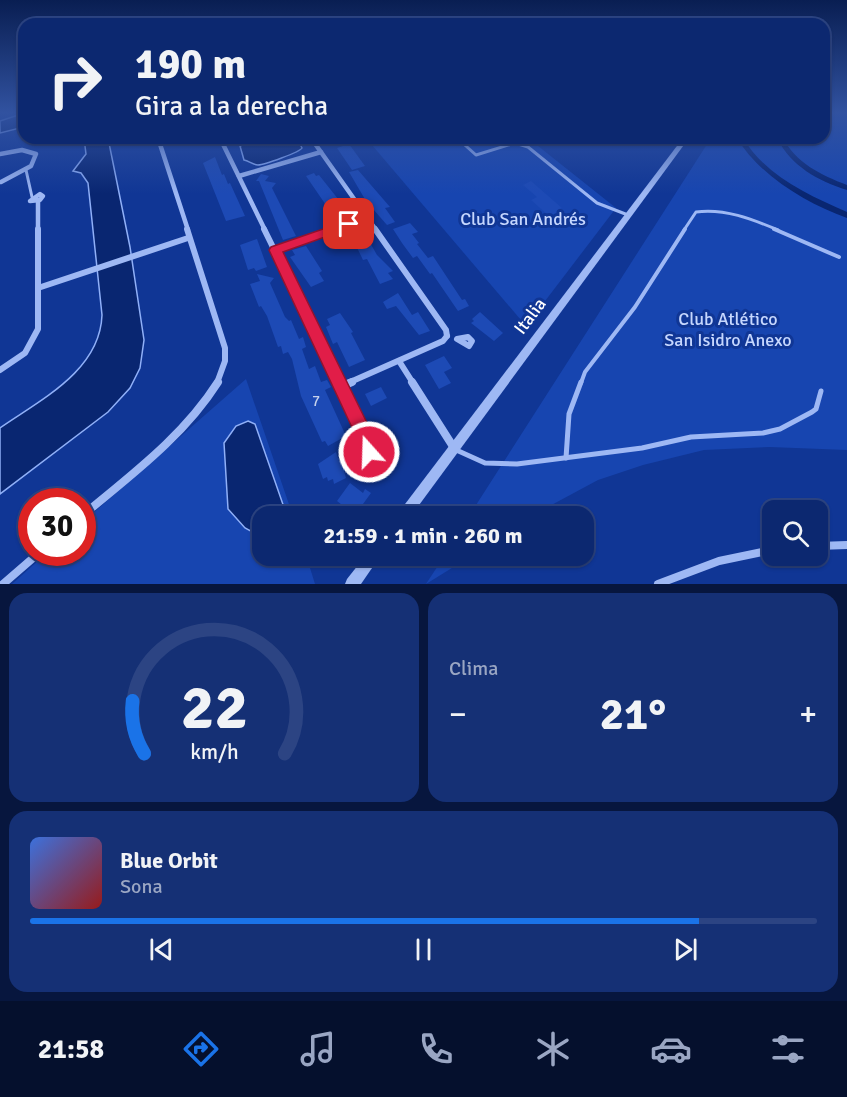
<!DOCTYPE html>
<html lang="es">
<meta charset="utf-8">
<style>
body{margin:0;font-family:Signika,sans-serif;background:#153075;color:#f1f3f6;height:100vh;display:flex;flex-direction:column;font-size:22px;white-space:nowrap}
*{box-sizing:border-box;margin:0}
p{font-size:20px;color:#9aa6c3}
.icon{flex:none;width:33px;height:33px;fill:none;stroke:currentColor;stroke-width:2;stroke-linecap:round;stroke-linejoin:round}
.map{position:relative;height:584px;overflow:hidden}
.sheet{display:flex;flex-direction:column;gap:9px;padding:9px;background:#07163e;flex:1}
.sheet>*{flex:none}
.guide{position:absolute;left:18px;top:18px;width:812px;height:126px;border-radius:18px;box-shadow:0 2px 4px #0004,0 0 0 2px #2c4483;background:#0c2870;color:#f1f3f6;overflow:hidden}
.tools{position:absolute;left:762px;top:500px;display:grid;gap:12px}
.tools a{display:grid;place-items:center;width:66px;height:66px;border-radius:12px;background:#0c2870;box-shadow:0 2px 4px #0004,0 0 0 2px #2c4483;font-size:30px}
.speed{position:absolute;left:18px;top:488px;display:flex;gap:12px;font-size:30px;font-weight:700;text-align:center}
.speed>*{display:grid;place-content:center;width:78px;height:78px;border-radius:50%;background:#0c2870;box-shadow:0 2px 4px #0004,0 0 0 2px #2c4483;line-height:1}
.speed .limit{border:9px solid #d22;background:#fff;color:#111}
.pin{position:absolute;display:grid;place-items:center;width:51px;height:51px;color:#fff;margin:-26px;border-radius:12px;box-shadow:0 3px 9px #0006}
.me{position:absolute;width:66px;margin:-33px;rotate:340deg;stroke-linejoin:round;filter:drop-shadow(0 0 4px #0008)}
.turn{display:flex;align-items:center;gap:21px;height:126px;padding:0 18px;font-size:27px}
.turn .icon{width:78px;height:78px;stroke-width:2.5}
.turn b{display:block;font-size:42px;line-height:51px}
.big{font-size:45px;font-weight:800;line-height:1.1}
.sheet .card{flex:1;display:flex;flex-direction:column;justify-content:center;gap:9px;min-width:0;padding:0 21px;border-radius:18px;background:#153075}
.sheet .dial{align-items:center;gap:0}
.dial svg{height:156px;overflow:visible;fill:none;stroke:#2c4483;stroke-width:7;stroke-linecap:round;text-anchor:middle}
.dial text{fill:#f1f3f6;stroke:none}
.song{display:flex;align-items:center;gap:18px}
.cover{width:72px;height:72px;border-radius:9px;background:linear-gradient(135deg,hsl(220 70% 55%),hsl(0 70% 35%))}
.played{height:6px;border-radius:3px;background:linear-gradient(90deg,#1a73e8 85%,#2c4483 85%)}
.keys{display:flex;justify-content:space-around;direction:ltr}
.heat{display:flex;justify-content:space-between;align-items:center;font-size:33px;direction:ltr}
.sheet .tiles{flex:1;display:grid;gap:9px;grid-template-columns:1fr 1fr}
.card:last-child{grid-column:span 2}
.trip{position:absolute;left:252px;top:506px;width:342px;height:60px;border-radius:18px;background:#0c2870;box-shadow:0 2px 4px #0004,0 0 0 2px #2c4483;font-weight:800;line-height:60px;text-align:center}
.dock{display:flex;height:96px;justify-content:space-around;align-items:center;background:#05102d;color:#9aa6c3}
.dock .icon{width:42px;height:42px}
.dock .current{color:#1a73e8}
.dock b{font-size:27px;color:#f1f3f6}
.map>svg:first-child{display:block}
</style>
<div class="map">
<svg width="847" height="584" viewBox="0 0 847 584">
<rect width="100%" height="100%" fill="#103695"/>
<g fill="#1745b0">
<path d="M 824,113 L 847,113 L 847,450 L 770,447 L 704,450 L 643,465 L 598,480 L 531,516 L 469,516 L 711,138 L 824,138 Z"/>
<path d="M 366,138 L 528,138 L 616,208 L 526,326 Z"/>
<path d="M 246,379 L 293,516 L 262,516 L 262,555 L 306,555 L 315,584 L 12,584 L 48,552 L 82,552 L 83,522 Z"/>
<path d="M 445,555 L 473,555 L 426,584 Z"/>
</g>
<g fill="#092671" stroke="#90b0f8" stroke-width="1.5">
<path d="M 24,113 L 24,127 L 0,133 L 0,121 Z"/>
<path d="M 84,138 L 108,138 L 130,247 L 144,340 L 140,368 L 130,388 L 108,412 L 0,494 L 0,428 C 40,400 100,371 102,315 L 88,183 L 81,173 L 73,171 L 86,154 Z"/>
<path d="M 261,138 L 262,142 L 267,143 L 272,140 L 268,138 L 297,138 L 302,148 C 300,152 264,165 258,165 C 253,165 249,161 244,160 L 240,146 Z"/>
<path d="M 248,421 L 255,424 L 287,516 L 262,516 L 262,537 L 245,528 L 228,509 L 224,443 L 236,426 Z"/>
</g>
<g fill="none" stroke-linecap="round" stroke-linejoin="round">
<g fill="#092671" fill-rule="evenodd">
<path d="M 737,138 L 743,138 C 766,176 808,195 847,212 L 847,218 C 807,204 759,175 737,138 Z"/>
<path d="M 777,138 L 783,138 C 796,163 821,175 847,185 L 847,190 C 818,181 791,166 777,138 Z"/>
</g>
</g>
<g fill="#1d4ab5">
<path d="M 349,144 L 365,166 L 352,170 L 337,148 Z"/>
<path d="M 215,157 L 222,175 L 224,174 L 228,184 L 230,183 L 245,216 L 226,221 L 203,163 Z"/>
<path d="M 358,170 L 390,207 L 385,208 L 395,222 L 387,225 L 366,201 L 349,172 Z"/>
<path d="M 314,173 L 316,176 L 319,175 L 346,209 L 338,219 L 326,217 L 330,211 L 306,176 Z"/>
<path d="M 261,174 L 269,176 L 265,181 L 276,183 L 272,188 L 296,236 L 283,240 L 259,181 L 256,181 Z"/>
<path d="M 531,181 L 562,208 L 559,209 L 562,211 L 549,216 L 531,200 L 537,197 L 523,185 Z"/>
<path d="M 410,223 L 418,232 L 412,234 L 419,243 L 417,244 L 428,258 L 433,256 L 462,300 L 465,299 L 469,306 L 458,311 L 432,273 L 430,274 L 417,256 L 413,258 L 402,243 L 393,229 Z"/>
<path d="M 361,227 L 377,255 L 393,271 L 388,273 L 393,279 L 380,284 L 367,259 L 363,260 L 349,231 Z"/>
<path d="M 257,239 L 267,267 L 256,271 L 254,268 L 248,270 L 240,245 Z"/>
<path d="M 306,246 L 322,271 L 319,273 L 324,281 L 311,287 L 290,257 L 295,255 L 292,250 Z"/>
<path d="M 257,274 L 274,278 L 270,283 L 285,317 L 289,321 L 291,320 L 299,339 L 303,337 L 306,347 L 302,349 L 309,369 L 315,366 L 321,382 L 327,380 L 331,387 L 325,390 L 346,436 L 328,446 L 325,441 L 322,442 L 301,396 L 292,359 L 288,352 L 283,354 L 281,346 L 278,347 L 267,316 L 261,306 L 259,307 L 250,284 L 260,281 Z"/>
<path d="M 398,293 L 412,315 L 418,312 L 430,331 L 419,335 L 396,306 L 387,309 L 383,302 Z"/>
<path d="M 480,312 L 503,333 L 494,341 L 471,323 L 474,321 L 472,319 Z"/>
<path d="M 340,313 L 353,332 L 351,333 L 365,360 L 349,367 L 337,342 L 333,344 L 326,327 L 330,325 L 327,319 Z"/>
<path d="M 444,356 L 452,368 L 444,372 L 451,383 L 439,389 L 425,365 Z"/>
<path d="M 381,387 L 387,398 L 371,406 L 365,394 Z"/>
<path d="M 336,452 L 339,461 L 343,459 L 347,470 L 344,471 L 346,478 L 334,484 L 333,479 L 328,481 L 327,477 L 323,479 L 318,464 Z"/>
<path d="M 350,483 L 363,493 L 365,489 L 371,493 L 355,515 L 337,501 Z"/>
</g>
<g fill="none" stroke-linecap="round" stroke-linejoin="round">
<g stroke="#9eb8f4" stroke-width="3">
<path d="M 457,138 L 476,155 L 515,143 L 528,147 L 597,203 L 628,215"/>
<path d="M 26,170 L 32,197"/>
<path d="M 684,230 L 696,212 C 724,208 752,219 778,230"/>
</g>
<g stroke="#9eb8f4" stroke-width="4">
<path d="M 774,229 L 839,257"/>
<path d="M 581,383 L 585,372 L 635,307 L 685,229"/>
</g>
<g stroke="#9eb8f4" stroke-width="5">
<path d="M 454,449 L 485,463 L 517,464 L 642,448 L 691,437 L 763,433 L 780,429 L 812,412 L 816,409 L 821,391"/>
<path d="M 566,458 L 569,414 L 581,382"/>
</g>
<g stroke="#9eb8f4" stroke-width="4.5">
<path d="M 158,138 L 188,230"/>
<path d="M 220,138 L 265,230"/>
<path d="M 311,138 L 376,230"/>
<path d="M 0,154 L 22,150 L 36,154 L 31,166 L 1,182"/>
<path d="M 239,176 L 321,152"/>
<path d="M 40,194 L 43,196 L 40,200 L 30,201 Z"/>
<path d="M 38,201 L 38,230"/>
<path d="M 332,230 L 367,218"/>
</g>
<g stroke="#9eb8f4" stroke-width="6">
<path d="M 187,229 L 225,348 L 225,361 L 217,383"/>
<path d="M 264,229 L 340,383"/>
<path d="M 375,229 L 446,330 L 447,336"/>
<path d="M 275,250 L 337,229"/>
<path d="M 38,288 L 188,238"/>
<path d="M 468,337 L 472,341 L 469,346 L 457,339 Z"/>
<path d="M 399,361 L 413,383"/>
<path d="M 0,370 L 25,353 L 38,329 L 38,229"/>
<path d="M 348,383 L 443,341 L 447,336"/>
</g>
<g stroke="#9eb8f4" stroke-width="8">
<path d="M 339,382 L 365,435 L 369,452"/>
<path d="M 412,382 L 454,448"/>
<path d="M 340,387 L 352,382"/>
<path d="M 369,452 L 378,464 L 371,474 L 363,471 L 362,467 Z"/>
<path d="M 82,516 C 131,475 183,437 218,382"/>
<path d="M 818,546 L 847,545"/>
<path d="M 3,584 L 40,552"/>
<path d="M 658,584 L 719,561 L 772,550"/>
</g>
<g fill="#9eb8f4" fill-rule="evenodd">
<path d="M 683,138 L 689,138 L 411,516 L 397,516 L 399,512 Z"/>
<path d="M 366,555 L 381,555 L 361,584 L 345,584 L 347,579 Z"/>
</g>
</g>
<linearGradient id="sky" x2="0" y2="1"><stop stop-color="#091e52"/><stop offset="0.58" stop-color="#3152a0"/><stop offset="1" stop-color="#3152a0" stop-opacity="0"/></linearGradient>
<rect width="847" height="194" fill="url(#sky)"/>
<path fill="#e11d48" stroke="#92132f" stroke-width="1.5" d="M 349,220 L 353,222 L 353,227 L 283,252 L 373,435 L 378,452 L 375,458 L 369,460 L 362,458 L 356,436 L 269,250 L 271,247 Z"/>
<g text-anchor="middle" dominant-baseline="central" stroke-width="6" stroke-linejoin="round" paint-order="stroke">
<g font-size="15" fill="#c6d2ec">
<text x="316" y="401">7</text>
</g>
<g font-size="18" fill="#c6d7fe" stroke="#103695">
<text x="523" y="219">Club San Andrés</text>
<text x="728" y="319">Club Atlético<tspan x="728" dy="21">San Isidro Anexo</tspan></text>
</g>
<g font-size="18" fill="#fff" stroke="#103695">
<text transform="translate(530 316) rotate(-53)">Italia</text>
</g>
</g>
</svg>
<div class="tools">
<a><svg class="icon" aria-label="search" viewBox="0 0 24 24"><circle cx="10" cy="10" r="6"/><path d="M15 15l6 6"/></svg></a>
</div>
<div class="speed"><div class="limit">30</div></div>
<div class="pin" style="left:349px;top:224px;background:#d93025"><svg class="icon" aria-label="arrive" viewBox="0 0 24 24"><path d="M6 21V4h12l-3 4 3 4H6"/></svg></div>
<svg class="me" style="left:369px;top:452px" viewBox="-20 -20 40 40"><circle r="17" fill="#e11d48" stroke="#fff" stroke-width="3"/><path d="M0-11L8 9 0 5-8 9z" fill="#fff"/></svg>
<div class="trip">21:59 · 1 min · 260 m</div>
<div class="guide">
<div class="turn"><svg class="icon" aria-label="right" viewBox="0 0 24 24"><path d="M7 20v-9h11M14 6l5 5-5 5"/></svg><div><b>190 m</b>Gira a la derecha</div></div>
</div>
</div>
<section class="sheet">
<div class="tiles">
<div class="card dial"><svg viewBox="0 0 100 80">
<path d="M14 69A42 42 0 1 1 86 69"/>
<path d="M14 69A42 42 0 0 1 8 42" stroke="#1a73e8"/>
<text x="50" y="56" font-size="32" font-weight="700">22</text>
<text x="50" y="72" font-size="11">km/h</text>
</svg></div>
<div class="card"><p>Clima</p>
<div class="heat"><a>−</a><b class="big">21°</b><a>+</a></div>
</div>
<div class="card">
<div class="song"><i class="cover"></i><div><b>Blue Orbit</b><p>Sona</p></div></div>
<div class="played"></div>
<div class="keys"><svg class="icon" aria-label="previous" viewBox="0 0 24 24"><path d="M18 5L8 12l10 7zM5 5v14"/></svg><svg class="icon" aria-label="pause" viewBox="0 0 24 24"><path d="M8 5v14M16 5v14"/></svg><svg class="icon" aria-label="next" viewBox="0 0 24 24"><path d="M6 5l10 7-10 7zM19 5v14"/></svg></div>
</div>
</div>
</section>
<nav class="dock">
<b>21:58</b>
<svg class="icon current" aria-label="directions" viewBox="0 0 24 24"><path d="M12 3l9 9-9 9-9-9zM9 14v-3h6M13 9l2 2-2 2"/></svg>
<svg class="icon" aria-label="music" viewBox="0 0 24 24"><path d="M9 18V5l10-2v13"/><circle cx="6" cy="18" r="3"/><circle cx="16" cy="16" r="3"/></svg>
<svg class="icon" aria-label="phone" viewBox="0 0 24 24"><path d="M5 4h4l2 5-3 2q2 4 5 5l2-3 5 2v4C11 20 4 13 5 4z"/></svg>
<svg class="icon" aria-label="climate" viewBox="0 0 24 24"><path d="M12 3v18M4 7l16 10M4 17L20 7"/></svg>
<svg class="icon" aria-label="car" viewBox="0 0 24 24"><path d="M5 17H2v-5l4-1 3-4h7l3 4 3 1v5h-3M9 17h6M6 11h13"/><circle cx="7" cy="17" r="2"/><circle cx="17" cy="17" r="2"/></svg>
<svg class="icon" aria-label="filters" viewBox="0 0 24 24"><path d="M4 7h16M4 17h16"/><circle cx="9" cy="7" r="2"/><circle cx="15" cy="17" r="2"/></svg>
</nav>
